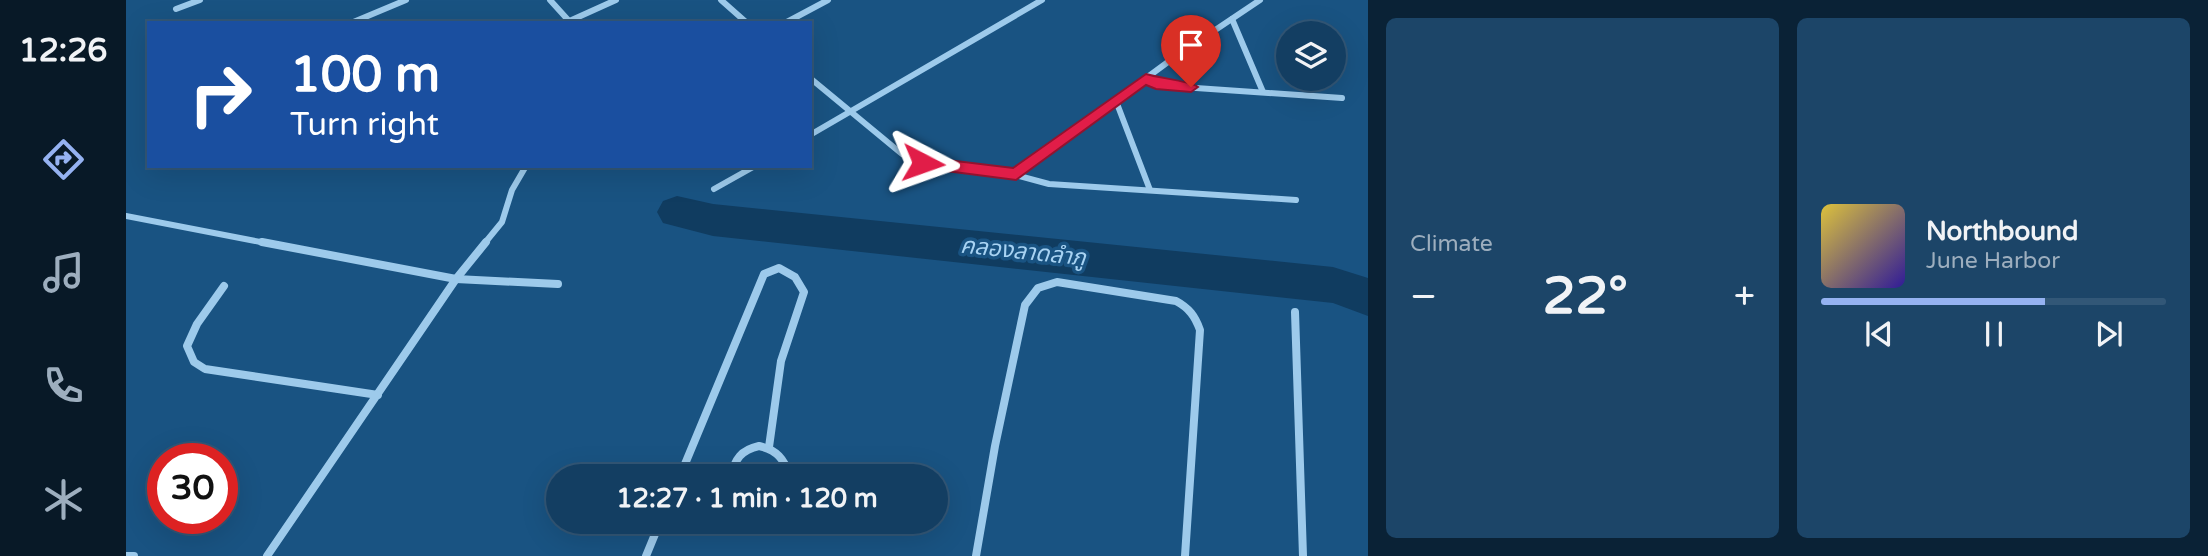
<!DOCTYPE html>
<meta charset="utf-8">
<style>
body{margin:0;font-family:"Varela Round","Noto Sans Thai",sans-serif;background:#1c4568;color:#f1f3f6;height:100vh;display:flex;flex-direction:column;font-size:26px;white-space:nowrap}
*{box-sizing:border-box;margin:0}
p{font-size:23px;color:#9daebe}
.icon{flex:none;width:38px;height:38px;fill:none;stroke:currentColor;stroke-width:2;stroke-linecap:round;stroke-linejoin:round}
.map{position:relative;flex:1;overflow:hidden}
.drawer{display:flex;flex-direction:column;gap:18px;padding:18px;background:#0a2236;width:840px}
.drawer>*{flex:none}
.top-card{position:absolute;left:21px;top:21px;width:665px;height:147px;border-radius:0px;box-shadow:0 7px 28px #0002,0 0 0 2px #325777;background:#1a4fa0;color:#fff;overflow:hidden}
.controls{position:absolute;left:1150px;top:21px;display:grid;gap:14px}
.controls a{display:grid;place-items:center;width:70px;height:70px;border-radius:50%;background:#133e62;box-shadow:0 7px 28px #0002,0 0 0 2px #325777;font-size:35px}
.speed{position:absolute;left:21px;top:443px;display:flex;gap:14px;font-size:35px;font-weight:700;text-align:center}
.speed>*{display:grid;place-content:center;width:91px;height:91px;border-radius:50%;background:#133e62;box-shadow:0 7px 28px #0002,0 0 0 2px #325777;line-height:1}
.speed .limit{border:10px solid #d22;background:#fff;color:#111}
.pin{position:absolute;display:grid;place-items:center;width:60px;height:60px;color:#fff;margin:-72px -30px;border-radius:50% 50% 50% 0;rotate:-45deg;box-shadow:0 0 7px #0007}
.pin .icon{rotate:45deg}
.me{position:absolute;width:77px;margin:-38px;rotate:94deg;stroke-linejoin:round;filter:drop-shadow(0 0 5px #0008)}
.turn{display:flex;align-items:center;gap:24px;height:147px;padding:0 28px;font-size:32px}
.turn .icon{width:91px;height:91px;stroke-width:2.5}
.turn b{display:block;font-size:49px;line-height:60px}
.big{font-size:52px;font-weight:800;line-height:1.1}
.drawer .card{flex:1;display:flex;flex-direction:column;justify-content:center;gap:10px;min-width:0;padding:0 24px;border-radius:10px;background:#1c4568}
.song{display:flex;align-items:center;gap:21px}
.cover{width:84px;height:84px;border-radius:10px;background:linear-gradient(135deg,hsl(50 70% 55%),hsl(250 70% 35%))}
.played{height:7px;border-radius:4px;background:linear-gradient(90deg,#95b2f1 65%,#325777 65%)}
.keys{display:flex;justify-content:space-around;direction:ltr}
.heat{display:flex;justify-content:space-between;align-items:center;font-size:38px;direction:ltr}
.drawer .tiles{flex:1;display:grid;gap:18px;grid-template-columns:repeat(2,1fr)}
.trip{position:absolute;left:420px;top:464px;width:402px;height:70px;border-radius:35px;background:#133e62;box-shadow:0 7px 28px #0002,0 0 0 2px #325777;font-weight:800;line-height:70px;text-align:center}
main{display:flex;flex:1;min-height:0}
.tabs{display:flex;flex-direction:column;width:126px;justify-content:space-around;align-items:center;background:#081927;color:#9daebe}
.tabs .icon{width:49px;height:49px}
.tabs .selected{color:#95b2f1}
.tabs b{font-size:32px;color:#f1f3f6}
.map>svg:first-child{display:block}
</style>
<main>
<nav class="tabs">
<b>12:26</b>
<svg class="icon selected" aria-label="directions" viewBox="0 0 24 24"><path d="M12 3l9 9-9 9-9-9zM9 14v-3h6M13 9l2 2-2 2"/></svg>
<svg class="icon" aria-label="music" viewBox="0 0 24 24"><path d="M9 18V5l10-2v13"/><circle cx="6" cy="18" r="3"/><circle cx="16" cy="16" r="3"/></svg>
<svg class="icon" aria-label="phone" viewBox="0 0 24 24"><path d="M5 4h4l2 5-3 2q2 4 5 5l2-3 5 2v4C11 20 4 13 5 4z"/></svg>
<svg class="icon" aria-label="climate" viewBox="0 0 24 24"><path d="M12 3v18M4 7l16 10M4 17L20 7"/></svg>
</nav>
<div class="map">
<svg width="1242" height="556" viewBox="0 0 1242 556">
<rect width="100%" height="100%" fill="#195382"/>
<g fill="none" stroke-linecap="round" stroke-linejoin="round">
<path fill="#103c60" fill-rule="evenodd" d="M 551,196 L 587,204 L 1207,267 L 1242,278 L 1242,316 L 1207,303 L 587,236 L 537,223 L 531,212 L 537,201 Z"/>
<g stroke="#9dcaeb" stroke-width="6">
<path d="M 424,0 L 443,21"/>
<path d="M 595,0 L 621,23"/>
<path d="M 50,9 L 74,0"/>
<path d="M 1106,19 L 1137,92"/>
<path d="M 225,23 L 280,0"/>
<path d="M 439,23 L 490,0"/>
<path d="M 659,23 L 702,0"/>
<path d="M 684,78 L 776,154 L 797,163 L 875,171 L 923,184 L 1170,200"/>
<path d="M 1020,79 L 1041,86 L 1216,98"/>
<path d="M 990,101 L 1024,190"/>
<path d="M 684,135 L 916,0"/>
<path d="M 890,174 L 1046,59 L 1134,0"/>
<path d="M 588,189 L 629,166"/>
<path d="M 0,216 L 145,244"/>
<path d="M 358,244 L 376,222 L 386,190 L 400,166"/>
</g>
<g stroke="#9dcaeb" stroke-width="8">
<path d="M 136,242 L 330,279 L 432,284"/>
<path d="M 98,286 L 71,324 L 61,346 L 68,362 L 79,369 L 252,395"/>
<path d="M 1169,312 L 1177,556"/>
<path d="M 554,476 L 638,274 L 653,268 L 669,277 L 678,292 L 655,361 L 643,447"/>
<path d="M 605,476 C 609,459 615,450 633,446 C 651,450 658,459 664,476"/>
<path d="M 0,556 L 8,556"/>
<path d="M 141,556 L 330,279 L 360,242"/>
<path d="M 520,556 L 534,522"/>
<path d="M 850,556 L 869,446 L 899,305 L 912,288 L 931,282 L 1050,301 C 1063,308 1069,316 1074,330 L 1059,556"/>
</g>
</g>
<path fill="#e11d48" stroke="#92132f" stroke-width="2" d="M 1020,74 C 1032,78 1065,81 1072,87 L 1065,92 L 1030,89 L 1020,85 L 890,180 L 797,168 L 789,163 L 797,157 L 887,168 Z"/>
<g text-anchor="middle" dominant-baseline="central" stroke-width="7" stroke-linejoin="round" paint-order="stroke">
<g font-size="23" font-style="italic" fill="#a8d3f3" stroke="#195382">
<text transform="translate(897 252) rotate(6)">คลองลาดลำภู</text>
</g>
</g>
</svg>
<div class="controls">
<a><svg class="icon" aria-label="layers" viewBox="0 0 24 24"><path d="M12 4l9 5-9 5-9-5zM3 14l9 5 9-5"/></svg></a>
</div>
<div class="speed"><div class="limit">30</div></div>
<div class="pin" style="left:1065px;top:87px;background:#d93025"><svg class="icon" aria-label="arrive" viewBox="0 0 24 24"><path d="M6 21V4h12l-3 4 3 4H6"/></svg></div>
<svg class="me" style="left:797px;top:163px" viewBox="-20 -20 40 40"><path d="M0-17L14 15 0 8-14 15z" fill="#e11d48" stroke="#fff" stroke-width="4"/></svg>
<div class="trip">12:27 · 1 min · 120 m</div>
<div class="top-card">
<div class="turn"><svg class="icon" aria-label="right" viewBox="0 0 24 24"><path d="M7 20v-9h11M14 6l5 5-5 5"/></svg><div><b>100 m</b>Turn right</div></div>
</div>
</div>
<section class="drawer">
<div class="tiles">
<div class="card"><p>Climate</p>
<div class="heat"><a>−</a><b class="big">22°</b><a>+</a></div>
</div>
<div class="card">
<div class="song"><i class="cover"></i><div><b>Northbound</b><p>June Harbor</p></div></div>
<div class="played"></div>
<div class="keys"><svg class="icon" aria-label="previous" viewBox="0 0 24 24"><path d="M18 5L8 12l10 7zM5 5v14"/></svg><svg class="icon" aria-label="pause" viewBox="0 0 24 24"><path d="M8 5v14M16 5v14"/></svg><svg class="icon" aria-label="next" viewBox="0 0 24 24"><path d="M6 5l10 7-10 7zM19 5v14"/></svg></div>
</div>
</div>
</section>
</main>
